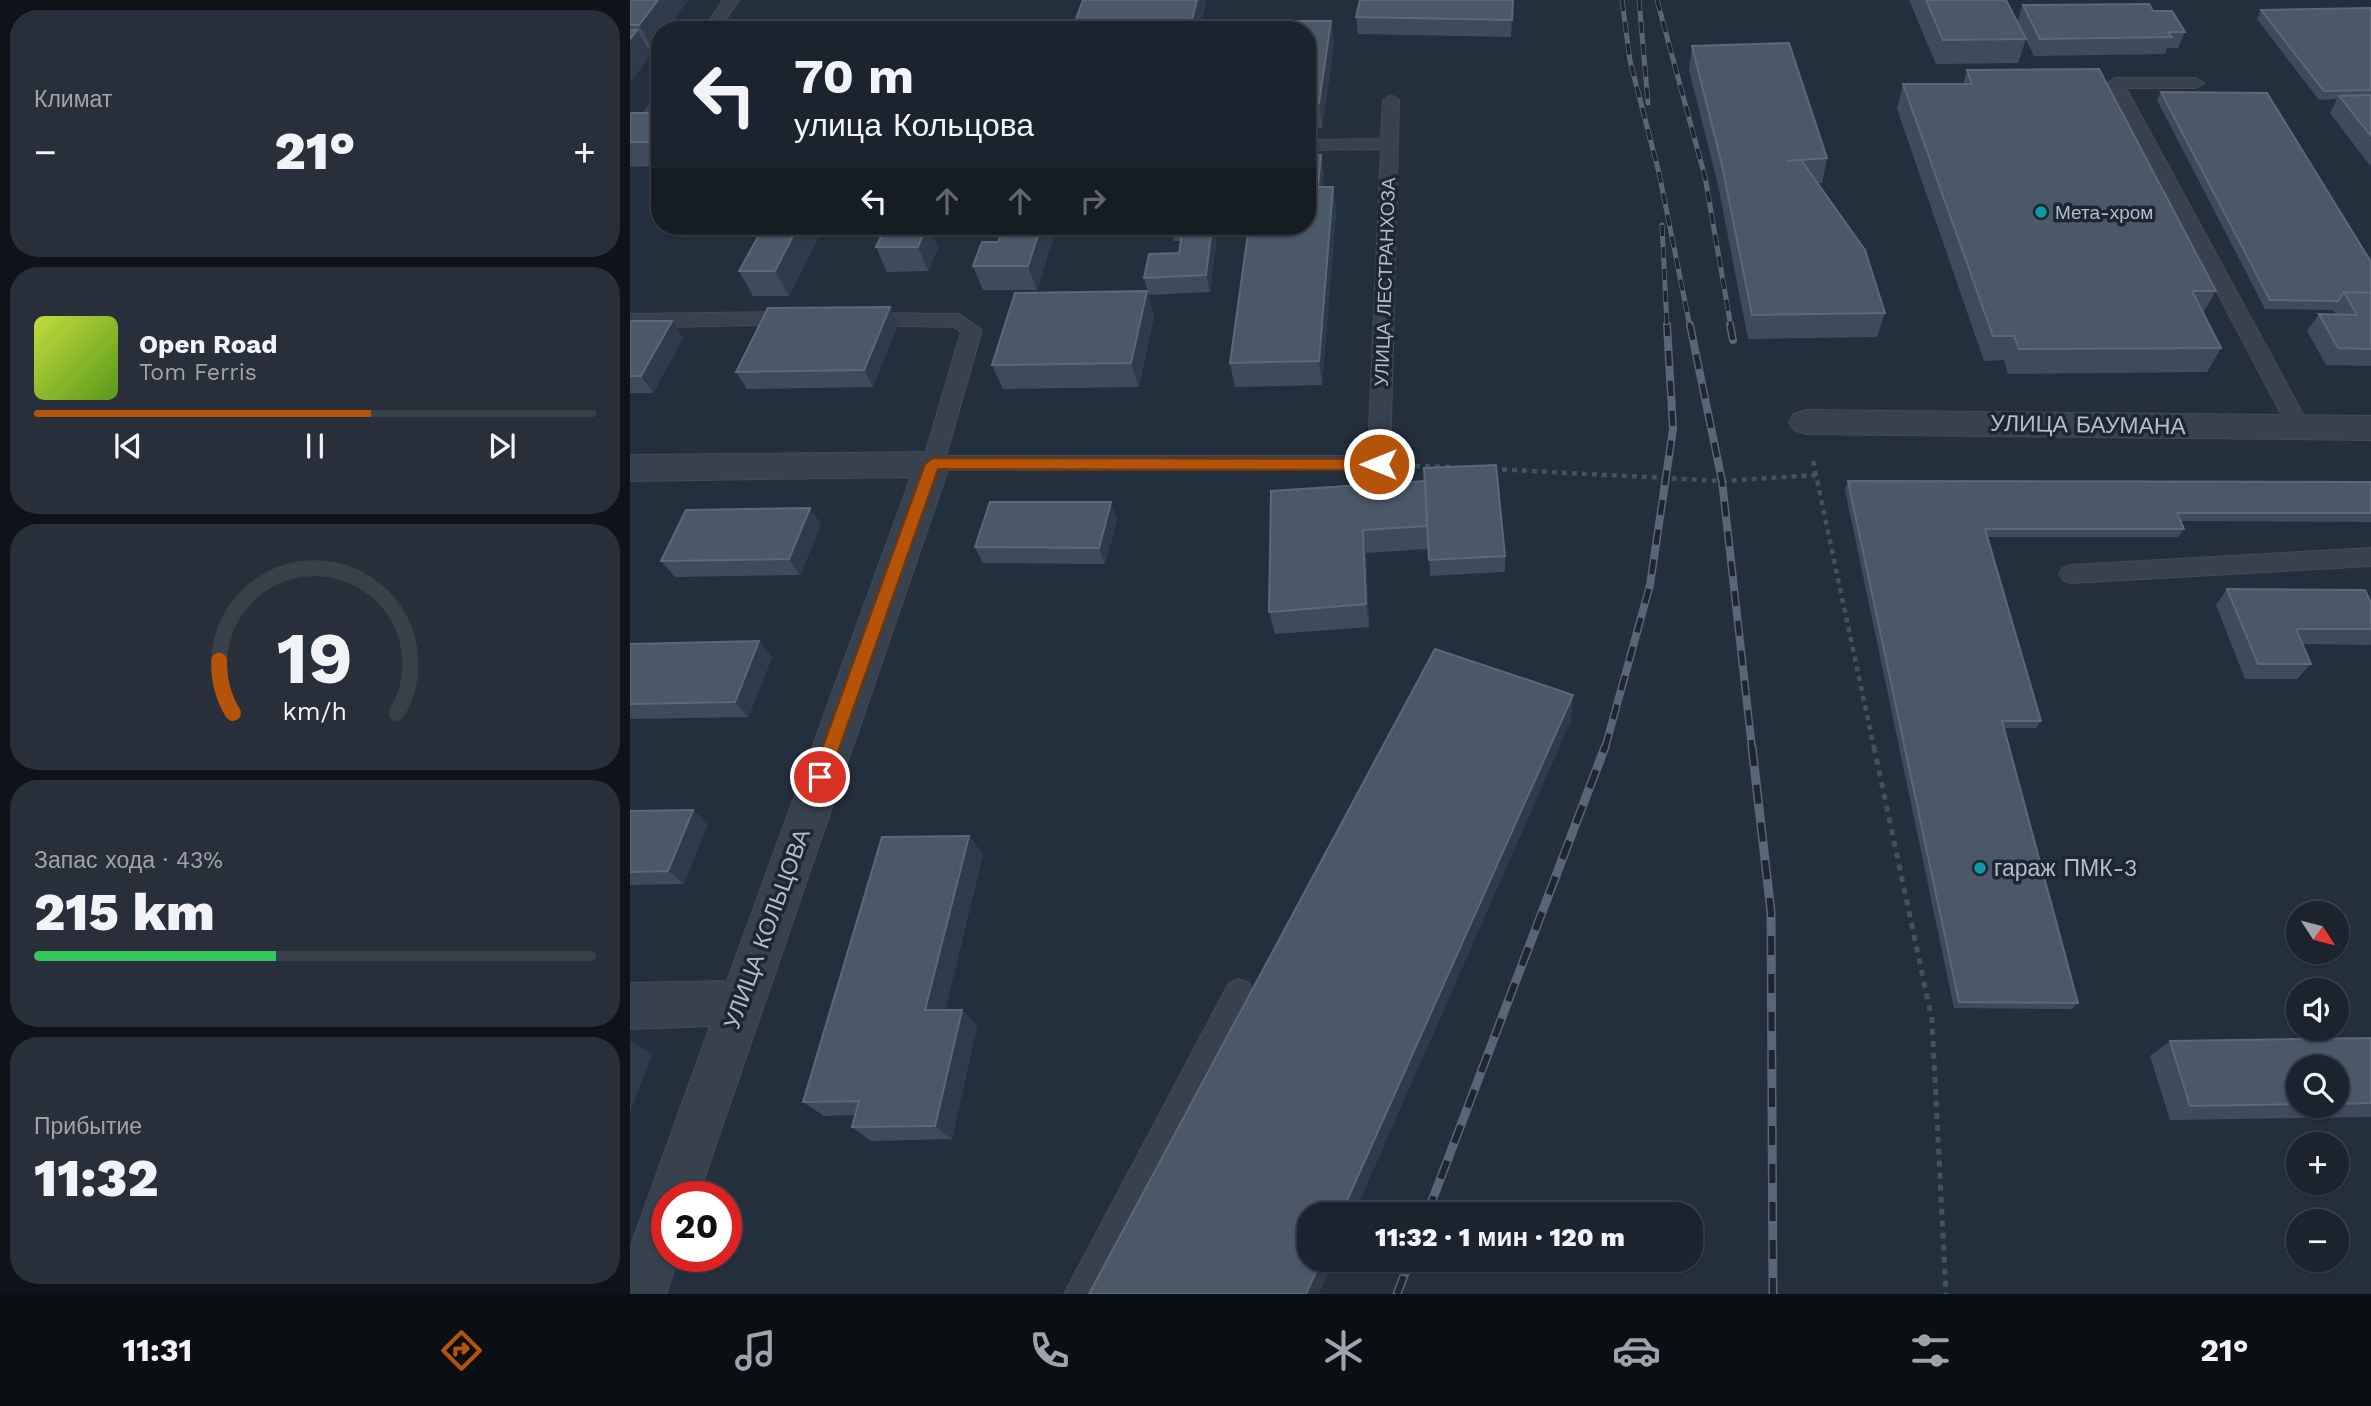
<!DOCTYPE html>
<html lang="ru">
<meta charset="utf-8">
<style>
body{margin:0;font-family:"Work Sans",sans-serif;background:#282f3a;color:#f1f3f6;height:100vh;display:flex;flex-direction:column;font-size:26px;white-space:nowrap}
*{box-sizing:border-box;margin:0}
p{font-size:23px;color:#a0a4aa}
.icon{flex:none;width:38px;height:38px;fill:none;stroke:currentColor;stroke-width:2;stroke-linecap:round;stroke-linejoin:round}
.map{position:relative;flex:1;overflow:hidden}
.side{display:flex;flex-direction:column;gap:10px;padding:10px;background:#0f1319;width:630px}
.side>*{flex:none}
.guide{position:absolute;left:21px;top:21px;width:665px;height:214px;border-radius:28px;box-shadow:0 2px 5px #0004,0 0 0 2px #39404a;background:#1b232e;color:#f1f3f6;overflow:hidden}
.needle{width:46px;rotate:126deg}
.buttons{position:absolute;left:1656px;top:901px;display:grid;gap:14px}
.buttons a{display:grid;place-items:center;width:63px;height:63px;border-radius:50%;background:#1b232e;box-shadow:0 2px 5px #0004,0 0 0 2px #39404a;font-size:35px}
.speed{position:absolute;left:21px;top:1181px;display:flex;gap:14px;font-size:35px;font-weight:700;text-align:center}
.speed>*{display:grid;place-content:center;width:91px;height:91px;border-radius:50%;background:#1b232e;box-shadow:0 2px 5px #0004,0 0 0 2px #39404a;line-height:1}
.speed .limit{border:10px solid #d22;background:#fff;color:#111}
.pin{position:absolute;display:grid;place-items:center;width:60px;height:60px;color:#fff;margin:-30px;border:4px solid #fff;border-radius:50%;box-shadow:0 2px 7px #0007}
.me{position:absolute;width:77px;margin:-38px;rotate:270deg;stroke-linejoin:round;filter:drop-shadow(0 0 5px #0008)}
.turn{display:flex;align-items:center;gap:24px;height:147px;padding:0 28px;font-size:32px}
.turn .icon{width:91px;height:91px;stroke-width:2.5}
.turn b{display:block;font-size:49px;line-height:60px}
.lanes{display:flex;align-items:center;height:66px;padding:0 28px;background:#0003;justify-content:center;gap:35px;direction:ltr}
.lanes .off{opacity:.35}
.big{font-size:52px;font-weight:800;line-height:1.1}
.side .card{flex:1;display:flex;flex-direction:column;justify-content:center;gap:10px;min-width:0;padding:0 24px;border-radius:28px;background:#282f3a}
.side .dial{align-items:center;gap:0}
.dial svg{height:182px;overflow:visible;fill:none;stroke:#39404a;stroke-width:7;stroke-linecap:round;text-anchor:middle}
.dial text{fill:#f1f3f6;stroke:none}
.song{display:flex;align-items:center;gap:21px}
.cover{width:84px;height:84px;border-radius:10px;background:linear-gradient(135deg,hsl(70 70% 55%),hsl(90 70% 35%))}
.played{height:7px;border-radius:4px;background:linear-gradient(90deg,#b45309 60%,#39404a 60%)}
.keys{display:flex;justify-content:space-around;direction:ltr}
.heat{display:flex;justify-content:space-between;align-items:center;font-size:38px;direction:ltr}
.charge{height:10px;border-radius:5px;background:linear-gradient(90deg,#34c759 43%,#39404a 0)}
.trip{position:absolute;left:667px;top:1202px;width:406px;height:70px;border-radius:28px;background:#1b232e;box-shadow:0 2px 5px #0004,0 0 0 2px #39404a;font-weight:800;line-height:70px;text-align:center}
.tab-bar{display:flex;height:112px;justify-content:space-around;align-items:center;background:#0b0e12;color:#a0a4aa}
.tab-bar .icon{width:49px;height:49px}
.tab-bar .current{color:#b45309}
.tab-bar b{font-size:32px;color:#f1f3f6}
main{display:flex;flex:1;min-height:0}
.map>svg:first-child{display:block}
</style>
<main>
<section class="side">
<div class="card"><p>Климат</p>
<div class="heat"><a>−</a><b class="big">21°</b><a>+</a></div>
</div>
<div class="card">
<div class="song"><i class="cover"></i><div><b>Open Road</b><p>Tom Ferris</p></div></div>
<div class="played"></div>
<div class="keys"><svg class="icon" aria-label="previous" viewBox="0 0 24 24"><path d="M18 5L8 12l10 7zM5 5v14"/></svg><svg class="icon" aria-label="pause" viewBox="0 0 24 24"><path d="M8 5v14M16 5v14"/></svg><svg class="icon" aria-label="next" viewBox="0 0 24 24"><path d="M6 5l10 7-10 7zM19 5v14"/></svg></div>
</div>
<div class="card dial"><svg viewBox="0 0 100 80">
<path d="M14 69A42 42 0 1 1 86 69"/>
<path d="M14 69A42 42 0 0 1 8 46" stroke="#b45309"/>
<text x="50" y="56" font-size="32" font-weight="700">19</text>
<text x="50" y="72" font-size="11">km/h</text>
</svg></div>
<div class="card"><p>Запас хода · 43%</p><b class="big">215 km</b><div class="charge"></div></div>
<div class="card"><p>Прибытие</p><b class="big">11:32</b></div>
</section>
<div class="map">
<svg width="1741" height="1294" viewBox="0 0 1741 1294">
<rect width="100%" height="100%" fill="#242f3e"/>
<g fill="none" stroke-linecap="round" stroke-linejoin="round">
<g stroke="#414a57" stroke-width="2">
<g id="lane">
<path d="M 93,0 L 109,0 L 89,30 L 73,30 Z"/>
<path d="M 1485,78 L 1566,78 L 1574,83 L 1566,88 L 1496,88 L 1680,427 L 1677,432 L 1661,432 L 1658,427 L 1477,83 Z"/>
<path d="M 761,95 L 769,100 L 760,464 L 757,470 L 295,470 L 292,464 L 331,332 L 324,327 L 232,325 L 225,323 L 222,318 L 225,313 L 329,314 L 352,330 L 316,456 L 738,456 L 751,149 L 677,150 L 677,140 L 751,139 L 753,100 Z"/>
<path d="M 30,98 L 30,121 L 15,120 L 12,116 L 24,99 Z"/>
<path d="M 164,312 L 174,319 L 171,324 L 0,328 L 0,314 Z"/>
<path d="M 1741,548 L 1741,566 L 1441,583 L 1433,580 L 1429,574 L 1433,568 L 1441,565 Z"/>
<path d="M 609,979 L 619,983 L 624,993 L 619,1003 L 469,1294 L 434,1294 L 599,983 Z"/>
</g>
</g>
<g stroke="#414a57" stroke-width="2">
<g id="street">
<path d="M 1176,410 L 1741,416 L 1741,440 L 1176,434 L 1164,430 L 1159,422 L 1164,414 Z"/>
<path d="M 303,452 L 315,455 L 320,464 L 68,1197 L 37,1197 L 37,1256 L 49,1256 L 36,1294 L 0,1294 L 0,1248 L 80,1026 L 0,1029 L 0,983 L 97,981 L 281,477 L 0,481 L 0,455 Z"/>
</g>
</g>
<g stroke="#3f5557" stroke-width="4.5" stroke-dasharray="5 5" stroke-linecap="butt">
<path d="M 1183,461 L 1244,748"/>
<path d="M 785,466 L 822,467"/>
<path d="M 862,469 L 1092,481 L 1186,475"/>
</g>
<path stroke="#3f5557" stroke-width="5" stroke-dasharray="6 6" stroke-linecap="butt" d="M 1244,747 L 1302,1020 L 1316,1294"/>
<use href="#lane" fill="#38414e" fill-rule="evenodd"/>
<use href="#street" fill="#38414e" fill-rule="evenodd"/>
<g stroke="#5a6575" stroke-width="5">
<g id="rail-far2">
<path d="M 992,0 L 1000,61 L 1029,173 L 1060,327"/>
<path d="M 1009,0 L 1018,103"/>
<path d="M 1027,0 L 1075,177 L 1101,327"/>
<path d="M 1032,225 L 1037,327"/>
</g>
</g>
<g stroke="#5a6575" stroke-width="8">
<g id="rail-far1">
<path d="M 1060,325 L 1092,481 L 1122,748"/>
<path d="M 1100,325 L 1103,340"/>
<path d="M 975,748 L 1020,585 L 1043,429 L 1037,325"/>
</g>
</g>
<g stroke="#5a6575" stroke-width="9">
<g id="rail">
<path d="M 1122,747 L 1141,912 L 1143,1294"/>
<path d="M 797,1214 L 975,747"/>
<path d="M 767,1294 L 780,1260"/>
</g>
</g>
<use href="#rail-far2" stroke="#1d2633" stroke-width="3.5" stroke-dasharray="11" stroke-linecap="butt"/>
<use href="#rail-far1" stroke="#1d2633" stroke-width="5" stroke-dasharray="15" stroke-linecap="butt"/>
<use href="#rail" stroke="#1d2633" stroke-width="6" stroke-dasharray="19" stroke-linecap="butt"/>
</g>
<g fill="#3f4b5c" fill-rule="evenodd">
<path d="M 0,0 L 58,0 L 22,49 L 18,49 L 21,54 L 0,82 Z"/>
<path d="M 883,0 L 881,37 L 728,34 L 726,17 Z"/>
<path d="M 1279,0 L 1376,0 L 1396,39 L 1388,63 L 1306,64 Z"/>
<path d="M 1393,5 L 1523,11 L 1555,32 L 1548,48 L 1537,48 L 1535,54 L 1404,56 L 1387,22 Z"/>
<path d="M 1741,8 L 1741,167 L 1700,113 L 1707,99 L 1689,100 L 1627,19 L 1631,10 Z"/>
<path d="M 701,21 L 704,44 L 692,128 L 677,128 L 677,30 Z"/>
<path d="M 1062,46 L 1197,158 L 1192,183 L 1187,183 L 1255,313 L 1247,337 L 1118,339 L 1088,185 L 1059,70 Z"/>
<path d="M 1337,70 L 1586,291 L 1573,313 L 1591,348 L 1577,372 L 1378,374 L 1374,360 L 1354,361 L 1267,109 L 1273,84 L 1333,84 Z"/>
<path d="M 1531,92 L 1741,262 L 1741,366 L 1696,365 L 1677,331 L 1689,314 L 1706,315 L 1703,310 L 1635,309 L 1527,100 Z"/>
<path d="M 0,113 L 30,113 L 30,166 L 0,167 Z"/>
<path d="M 694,172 L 692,187 L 703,187 L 706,211 L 692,385 L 605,387 L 600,363 Z"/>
<path d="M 134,226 L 427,226 L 407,290 L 353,290 L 343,266 L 368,242 L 373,229 L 300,229 L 308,248 L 298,271 L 257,272 L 246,247 L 251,237 L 188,237 L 159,296 L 123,296 L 109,271 Z"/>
<path d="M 432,226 L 457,226 L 455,234 L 435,235 Z"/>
<path d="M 540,226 L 606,226 L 605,236 L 587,236 L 580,292 L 519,295 L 514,278 L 549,253 L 551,241 L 544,241 Z"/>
<path d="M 517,291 L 524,316 L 509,387 L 373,389 L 362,365 Z"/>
<path d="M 0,321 L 53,338 L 23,393 L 0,393 Z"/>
<path d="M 268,324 L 243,387 L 117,389 L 106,372 Z"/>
<path d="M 795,481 L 875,556 L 875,572 L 800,576 L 799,549 L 736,553 L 739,627 L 645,634 L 639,612 L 641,491 Z"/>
<path d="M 1218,481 L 1741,482 L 1741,522 L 1550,521 L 1554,529 L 1548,537 L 1358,537 L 1411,721 L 1406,728 L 1374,728 L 1448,1003 L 1442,1009 L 1324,1008 L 1215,490 Z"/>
<path d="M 487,519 L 475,564 L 353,563 L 345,547 Z"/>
<path d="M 191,524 L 170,575 L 45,577 L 31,561 Z"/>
<path d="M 1597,589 L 1741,603 L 1741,644 L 1740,645 L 1672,644 L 1681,664 L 1667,679 L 1615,679 L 1586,605 Z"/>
<path d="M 129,641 L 142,657 L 118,717 L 0,719 L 0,644 Z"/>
<path d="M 0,811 L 78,824 L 54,884 L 0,885 Z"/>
<path d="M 339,836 L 353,855 L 315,1010 L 332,1010 L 347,1026 L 322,1139 L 241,1141 L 222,1127 L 225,1115 L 194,1116 L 173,1102 Z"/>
<path d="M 1741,1038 L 1741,1117 L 1540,1120 L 1520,1056 L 1540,1041 ZM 1668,1068 L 1706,1068 L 1706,1106 L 1668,1106 Z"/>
</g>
<g fill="#2f3b4b">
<path d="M 28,0 L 58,0 L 36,30 L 30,30 L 30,39 L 22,49 L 9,25 Z"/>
<path d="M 567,0 L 577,0 L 570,30 L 559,30 Z"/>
<path d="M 701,21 L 704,44 L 692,128 L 689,103 Z"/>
<path d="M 7,30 L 21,54 L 0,82 L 0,39 Z"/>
<path d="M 691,155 L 694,172 L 690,212 L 688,195 Z"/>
<path d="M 703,187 L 706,211 L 692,385 L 689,361 Z"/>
<path d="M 168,226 L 182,226 L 188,237 L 159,296 L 145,271 Z"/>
<path d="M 296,226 L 298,226 L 308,248 L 298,271 L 288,247 Z"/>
<path d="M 411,226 L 427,226 L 407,290 L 398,266 Z"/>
<path d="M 452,226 L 457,226 L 455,234 Z"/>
<path d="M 582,226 L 585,226 L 587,236 L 580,292 L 576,275 Z"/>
<path d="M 517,291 L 524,316 L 509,387 L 501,363 Z"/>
<path d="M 260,307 L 268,324 L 243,387 L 234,370 Z"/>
<path d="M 42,321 L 53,338 L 23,393 L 11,376 Z"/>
<path d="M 481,502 L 487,519 L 475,564 L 469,548 Z"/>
<path d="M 180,508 L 191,524 L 170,575 L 159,559 Z"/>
<path d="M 733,530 L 736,553 L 739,627 L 736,604 Z"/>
<path d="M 129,641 L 142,657 L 118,717 L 105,702 Z"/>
<path d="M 943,695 L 941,721 L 724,1214 L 711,1214 Z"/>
<path d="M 63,810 L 78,824 L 54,884 L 38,871 Z"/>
<path d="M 339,836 L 353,855 L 311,1026 L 295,1010 Z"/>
<path d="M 332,1010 L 347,1026 L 322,1139 L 305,1126 Z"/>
<path d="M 0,1041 L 22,1054 L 0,1113 Z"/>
<path d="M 691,1260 L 704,1260 L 689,1294 L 676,1294 Z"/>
</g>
<g fill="#4b5868" stroke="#5c6777" stroke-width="2">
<path d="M 0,0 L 28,0 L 9,25 L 0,25 Z"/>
<path d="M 453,0 L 567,0 L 559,30 L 442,30 Z"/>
<path d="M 730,0 L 883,0 L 882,20 L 726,17 Z"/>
<path d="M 1296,0 L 1376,0 L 1396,39 L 1313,40 Z"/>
<path d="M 1519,4 L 1523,11 L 1542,11 L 1555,32 L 1538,32 L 1542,37 L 1410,39 L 1393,5 Z"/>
<path d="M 1741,8 L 1741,90 L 1694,91 L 1631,10 Z"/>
<path d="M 630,21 L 701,21 L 689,103 L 677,103 L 677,30 L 628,30 Z"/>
<path d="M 0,30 L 7,30 L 0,39 Z"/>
<path d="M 1159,43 L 1197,158 L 1156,161 L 1171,160 L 1235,250 L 1255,313 L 1122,315 L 1091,161 L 1062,46 Z"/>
<path d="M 1469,69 L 1586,291 L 1562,291 L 1591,348 L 1389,349 L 1384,336 L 1363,336 L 1273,84 L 1342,84 L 1337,70 Z"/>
<path d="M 1531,92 L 1637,93 L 1741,262 L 1741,293 L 1714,292 L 1708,301 L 1640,300 Z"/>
<path d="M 1741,95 L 1741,136 L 1709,96 Z"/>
<rect x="0" y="113" width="30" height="29"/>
<path d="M 691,155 L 688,187 L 677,187 L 677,156 Z"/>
<path d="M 677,187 L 703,187 L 689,361 L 600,363 L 619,226 L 677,226 Z"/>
<path d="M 134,226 L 168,226 L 145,271 L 109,271 Z"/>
<path d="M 256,226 L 296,226 L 288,247 L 246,247 Z"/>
<path d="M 374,226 L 411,226 L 398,266 L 343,266 L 352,242 L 368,242 Z"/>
<path d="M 553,226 L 582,226 L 576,275 L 514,278 L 519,254 L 549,253 Z"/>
<path d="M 517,291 L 501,363 L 362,365 L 385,293 Z"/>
<path d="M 1714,292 L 1741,293 L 1741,349 L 1708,348 L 1689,314 L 1727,315 Z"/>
<path d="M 260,307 L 234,370 L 106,372 L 138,308 Z"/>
<path d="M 0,321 L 42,321 L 11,376 L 0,376 Z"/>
<path d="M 866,465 L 875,556 L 799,560 L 794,468 Z"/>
<path d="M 795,481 L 797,526 L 733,530 L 736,604 L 639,612 L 641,491 Z"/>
<path d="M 1218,481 L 1741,482 L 1741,513 L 1547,513 L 1554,529 L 1355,529 L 1411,721 L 1372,721 L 1448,1003 L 1329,1002 Z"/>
<path d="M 360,502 L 481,502 L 469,548 L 345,547 Z"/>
<path d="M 180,508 L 159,559 L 31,561 L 56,510 Z"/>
<path d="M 1597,589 L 1735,590 L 1741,603 L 1741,629 L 1666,629 L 1681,664 L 1628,664 Z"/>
<path d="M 129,641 L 105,702 L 0,704 L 0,644 Z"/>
<path d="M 805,649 L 943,695 L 711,1214 L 679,1214 L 679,1260 L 691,1260 L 676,1294 L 459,1294 Z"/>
<path d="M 63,810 L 38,871 L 0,872 L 0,811 Z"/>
<path d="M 339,836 L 295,1010 L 332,1010 L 305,1126 L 222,1127 L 229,1101 L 173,1102 L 252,837 Z"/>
<path d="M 1741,1038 L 1741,1103 L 1706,1104 L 1706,1068 L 1668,1068 L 1668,1104 L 1560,1106 L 1540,1041 Z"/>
</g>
<path fill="#b45309" stroke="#753606" stroke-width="2" d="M 303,458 L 749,459 L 756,464 L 749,470 L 308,469 L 199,777 L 190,785 L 182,777 L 295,464 Z"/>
<g fill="#0f9aa8" stroke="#1d2633" stroke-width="2.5">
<circle cx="1411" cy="212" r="7"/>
<circle cx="1350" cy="868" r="7"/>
</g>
<g text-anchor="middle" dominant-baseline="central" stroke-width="7" stroke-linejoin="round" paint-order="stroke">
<g font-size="19" fill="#b4bcc9" stroke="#1d2633" text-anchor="start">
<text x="1425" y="212">Мета-хром</text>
</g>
<g font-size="19" fill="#b4bcc9" stroke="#1d2633">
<text transform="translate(755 282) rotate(-88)">УЛИЦА ЛЕСТРАНХОЗА</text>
</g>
<g font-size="23" fill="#b4bcc9" stroke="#1d2633">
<text transform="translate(1458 425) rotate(1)">УЛИЦА БАУМАНА</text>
<text transform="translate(137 929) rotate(-70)">УЛИЦА КОЛЬЦОВА</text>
</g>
<g font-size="23" fill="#b4bcc9" stroke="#1d2633" text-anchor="start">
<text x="1364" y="868">гараж ПМК-3</text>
</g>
</g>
</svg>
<div class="buttons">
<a><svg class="needle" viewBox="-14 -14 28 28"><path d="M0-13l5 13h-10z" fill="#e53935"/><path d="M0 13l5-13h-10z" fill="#a0a4aa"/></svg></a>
<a><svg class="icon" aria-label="sound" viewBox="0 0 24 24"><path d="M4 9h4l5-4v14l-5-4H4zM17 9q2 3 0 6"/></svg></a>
<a><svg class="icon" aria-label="search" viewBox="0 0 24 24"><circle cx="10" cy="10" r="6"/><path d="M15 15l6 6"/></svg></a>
<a>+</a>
<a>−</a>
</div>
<div class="speed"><div class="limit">20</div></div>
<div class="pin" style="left:190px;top:777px;background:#d93025"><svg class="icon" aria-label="arrive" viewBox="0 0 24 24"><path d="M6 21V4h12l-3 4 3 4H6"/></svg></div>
<svg class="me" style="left:749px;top:464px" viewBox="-20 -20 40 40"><circle r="17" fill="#b45309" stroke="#fff" stroke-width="3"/><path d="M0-11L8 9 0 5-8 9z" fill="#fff"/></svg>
<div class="trip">11:32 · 1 мин · 120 m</div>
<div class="guide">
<div class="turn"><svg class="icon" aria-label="left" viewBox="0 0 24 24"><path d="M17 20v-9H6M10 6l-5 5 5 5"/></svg><div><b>70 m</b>улица Кольцова</div></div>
<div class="lanes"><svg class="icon" aria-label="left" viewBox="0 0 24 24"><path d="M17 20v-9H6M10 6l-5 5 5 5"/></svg><svg class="icon off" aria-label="ahead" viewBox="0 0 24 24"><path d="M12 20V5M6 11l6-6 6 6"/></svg><svg class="icon off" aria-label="ahead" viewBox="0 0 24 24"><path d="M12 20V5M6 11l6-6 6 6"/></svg><svg class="icon off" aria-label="right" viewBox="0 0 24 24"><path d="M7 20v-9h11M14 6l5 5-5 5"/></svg></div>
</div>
</div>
</main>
<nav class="tab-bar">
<b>11:31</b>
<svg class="icon current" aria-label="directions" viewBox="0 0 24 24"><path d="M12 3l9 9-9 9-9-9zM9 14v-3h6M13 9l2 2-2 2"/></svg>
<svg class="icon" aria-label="music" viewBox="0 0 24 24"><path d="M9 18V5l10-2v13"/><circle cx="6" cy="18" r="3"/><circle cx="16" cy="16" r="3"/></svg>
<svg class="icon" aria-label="phone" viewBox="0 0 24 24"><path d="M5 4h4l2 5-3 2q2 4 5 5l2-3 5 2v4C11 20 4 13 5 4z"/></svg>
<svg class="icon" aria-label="climate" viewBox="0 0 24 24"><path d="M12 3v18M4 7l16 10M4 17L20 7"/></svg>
<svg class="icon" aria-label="car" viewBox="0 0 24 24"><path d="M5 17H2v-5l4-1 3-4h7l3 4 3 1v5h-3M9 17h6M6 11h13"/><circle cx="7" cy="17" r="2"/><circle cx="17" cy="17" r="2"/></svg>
<svg class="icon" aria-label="filters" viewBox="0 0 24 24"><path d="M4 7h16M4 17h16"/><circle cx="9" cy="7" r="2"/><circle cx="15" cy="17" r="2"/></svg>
<b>21°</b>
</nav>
